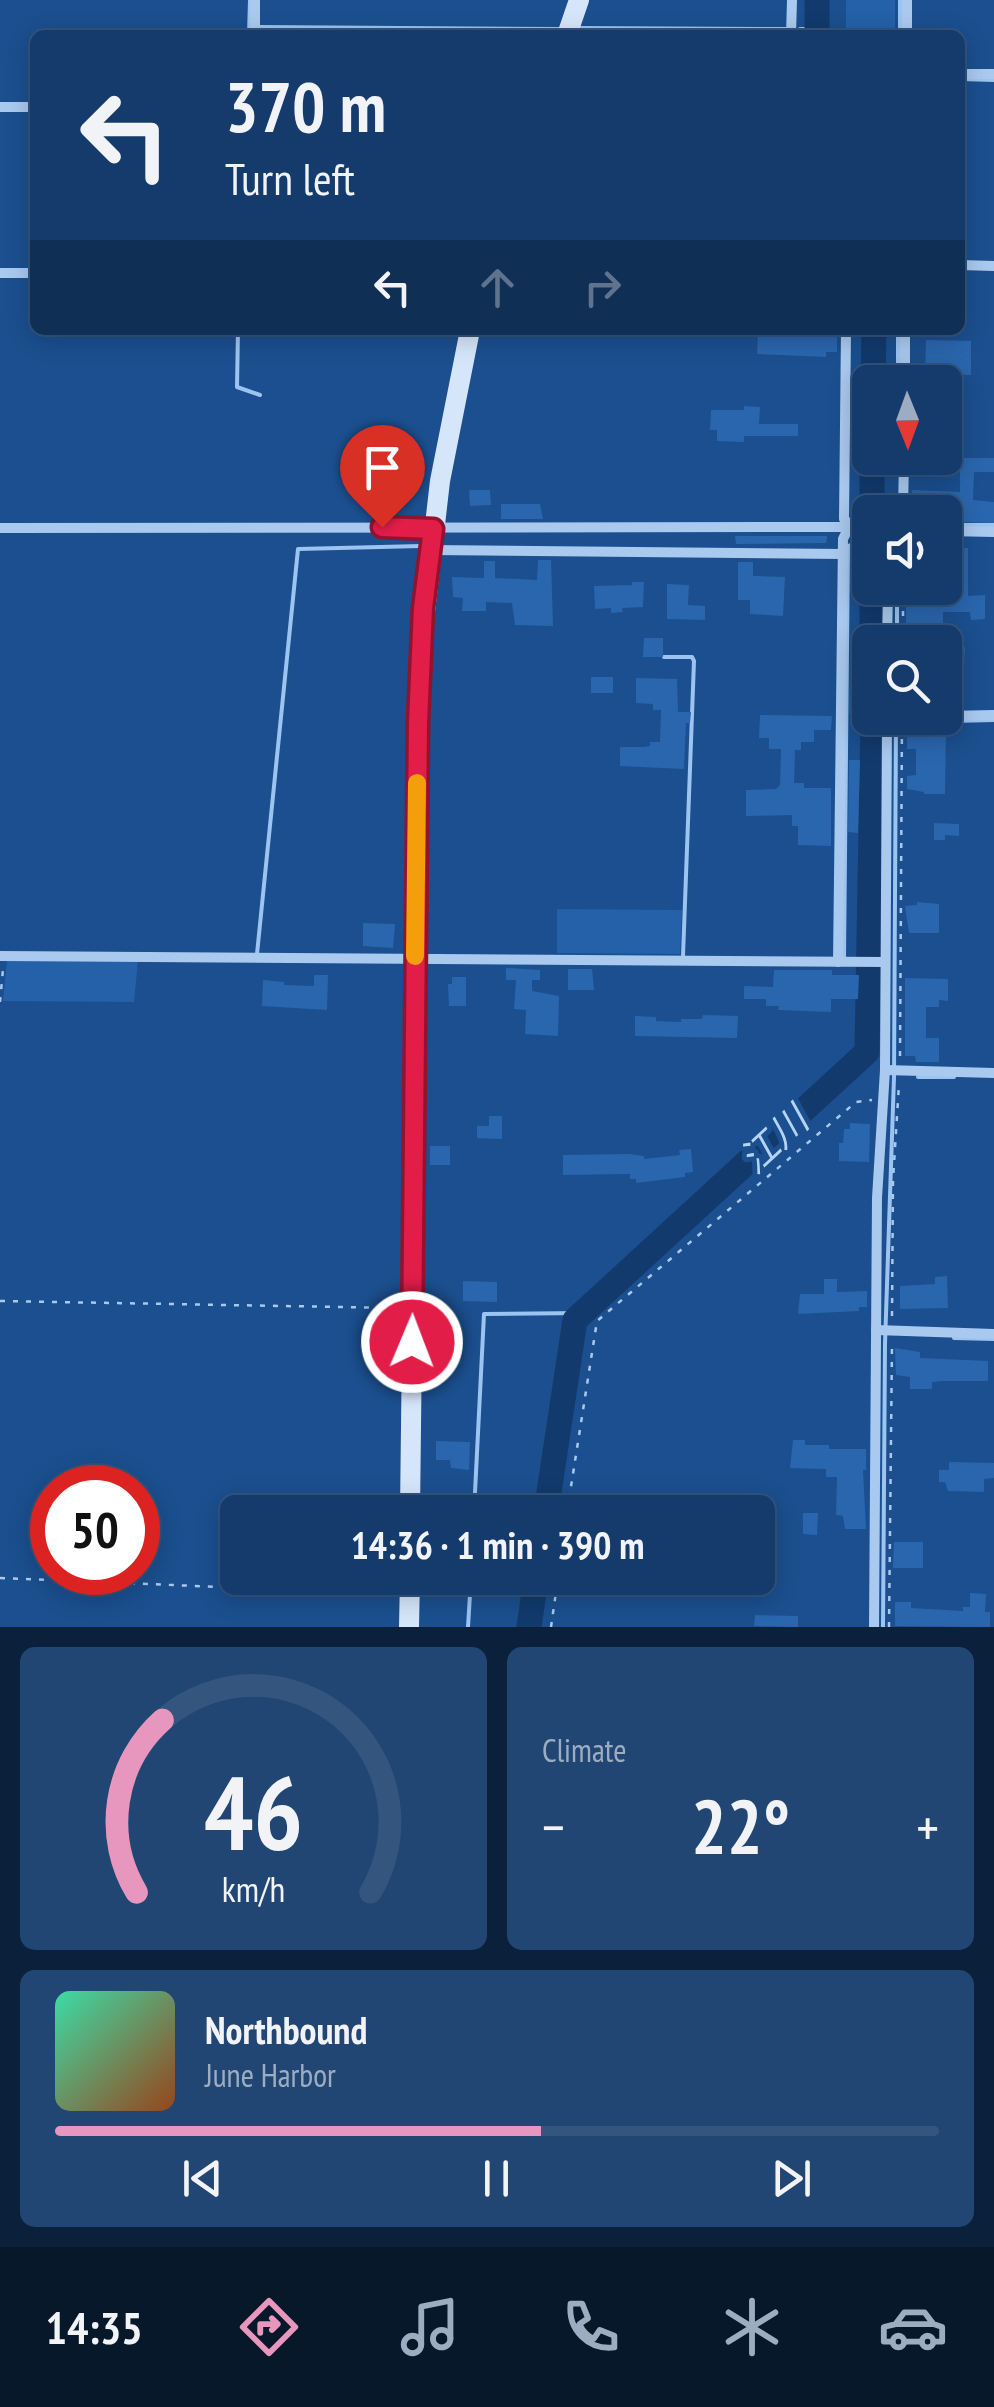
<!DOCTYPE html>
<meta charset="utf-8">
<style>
body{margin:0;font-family:"PT Sans Narrow","Noto Sans JP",sans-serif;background:#214673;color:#f1f3f6;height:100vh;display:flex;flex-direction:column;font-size:38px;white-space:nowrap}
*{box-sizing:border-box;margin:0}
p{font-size:32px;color:#9dadc1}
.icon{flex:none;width:55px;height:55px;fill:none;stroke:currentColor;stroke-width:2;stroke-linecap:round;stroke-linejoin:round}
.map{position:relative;height:1627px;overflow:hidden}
.drawer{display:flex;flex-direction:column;gap:20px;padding:20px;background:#0b203b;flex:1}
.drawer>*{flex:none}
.guide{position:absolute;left:30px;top:30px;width:935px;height:305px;border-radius:15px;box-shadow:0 5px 25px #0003,0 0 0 2px #33557e;background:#143b6b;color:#f1f3f6;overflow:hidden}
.needle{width:65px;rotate:179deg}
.fabs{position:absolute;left:852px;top:365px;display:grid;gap:20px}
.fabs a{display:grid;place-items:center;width:110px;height:110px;border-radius:15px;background:#143b6b;box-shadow:0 5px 25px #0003,0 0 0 2px #33557e;font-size:50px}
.speed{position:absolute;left:30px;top:1465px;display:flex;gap:20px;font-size:50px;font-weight:700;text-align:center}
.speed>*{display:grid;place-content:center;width:130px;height:130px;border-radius:50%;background:#143b6b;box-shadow:0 5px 25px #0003,0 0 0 2px #33557e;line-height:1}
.speed .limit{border:15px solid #d22;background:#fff;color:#111}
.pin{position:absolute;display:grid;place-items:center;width:85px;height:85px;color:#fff;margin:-102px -42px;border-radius:50% 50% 50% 0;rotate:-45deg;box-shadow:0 0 10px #0007}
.pin .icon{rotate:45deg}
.me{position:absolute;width:110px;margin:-55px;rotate:1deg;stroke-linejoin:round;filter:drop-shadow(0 0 8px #0008)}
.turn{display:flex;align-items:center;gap:35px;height:210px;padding:0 30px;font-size:45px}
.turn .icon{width:130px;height:130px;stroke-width:2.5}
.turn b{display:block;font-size:70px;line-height:85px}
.lanes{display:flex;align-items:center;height:95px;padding:0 30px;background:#0003;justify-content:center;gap:50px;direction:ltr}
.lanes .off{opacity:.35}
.big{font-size:75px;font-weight:700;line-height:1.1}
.drawer .tile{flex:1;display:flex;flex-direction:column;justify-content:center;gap:15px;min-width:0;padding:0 35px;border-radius:15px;background:#214673}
.drawer .dial{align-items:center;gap:0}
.dial svg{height:260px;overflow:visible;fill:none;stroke:#33557e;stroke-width:7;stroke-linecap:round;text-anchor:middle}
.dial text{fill:#f1f3f6;stroke:none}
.song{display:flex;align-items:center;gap:30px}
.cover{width:120px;height:120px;border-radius:15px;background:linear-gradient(135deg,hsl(160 70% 55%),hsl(20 70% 35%))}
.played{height:10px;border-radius:5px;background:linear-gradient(90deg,#e797bd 55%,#33557e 55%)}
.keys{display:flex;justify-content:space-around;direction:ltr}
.heat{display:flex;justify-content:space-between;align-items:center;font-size:55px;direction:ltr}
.drawer .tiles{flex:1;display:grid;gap:20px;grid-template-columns:1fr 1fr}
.tile:last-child{grid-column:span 2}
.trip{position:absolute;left:220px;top:1495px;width:555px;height:100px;border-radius:15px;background:#143b6b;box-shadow:0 5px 25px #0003,0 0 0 2px #33557e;font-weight:700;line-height:100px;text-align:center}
.tab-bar{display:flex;height:160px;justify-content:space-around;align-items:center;background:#08182b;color:#9dadc1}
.tab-bar .icon{width:70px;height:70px}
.tab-bar .on{color:#e797bd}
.tab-bar b{font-size:45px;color:#f1f3f6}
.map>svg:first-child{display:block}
</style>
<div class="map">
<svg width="994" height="1627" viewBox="0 0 994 1627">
<rect width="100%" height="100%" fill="#1b4f8f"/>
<g fill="#2461a8">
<rect x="846" y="0" width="49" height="35"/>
<path d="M 850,657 L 862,657 L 861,713 L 849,713 Z"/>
<path d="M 557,909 L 682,910 L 680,954 L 557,953 Z"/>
<path d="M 7,961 L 138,961 L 134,1002 L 3,1001 Z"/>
</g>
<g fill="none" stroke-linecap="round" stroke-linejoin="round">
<g stroke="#9cc4f0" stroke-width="4">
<path d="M 259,27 L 561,29"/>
<path d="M 579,28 L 786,29"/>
<path d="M 800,29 L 817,29"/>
<path d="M 249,35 L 250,0"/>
<path d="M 900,35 L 900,0"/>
<path d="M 960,79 L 994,80"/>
<path d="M 238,330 L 237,387 L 260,395"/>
<path d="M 898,382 L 898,330"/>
<path d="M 945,525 L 994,525"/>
<path d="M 897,642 L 897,588"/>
<path d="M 664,657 L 692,657 L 694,661 L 683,956"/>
<path d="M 909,722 L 994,720"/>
<path d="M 257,954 L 298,549 L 421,546"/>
<path d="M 844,958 L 848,546 L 870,540"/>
<path d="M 918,1077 L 954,1077"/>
<path d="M 954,1338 L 994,1339"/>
<path d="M 474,1512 L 484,1314 L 583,1313"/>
<path d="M 468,1627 L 471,1578"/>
<path d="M 883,1627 L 885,1344 L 894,1077 L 896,718"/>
</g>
<g stroke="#123a6d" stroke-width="25">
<path d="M 817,0 L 817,35"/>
<path d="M 873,382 L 874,330"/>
<path d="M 872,512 L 872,458"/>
<path d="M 872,588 L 872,642"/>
<path d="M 546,1512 L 575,1320 L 867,1052 L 873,718"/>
<path d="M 529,1627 L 536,1578"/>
</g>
</g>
<g fill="#2a66ad">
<path d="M 791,330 L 837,330 L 837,352 L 826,352 L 826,357 L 757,354 L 758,333 L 791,333 Z"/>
<path d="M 926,340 L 971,341 L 971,375 L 925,374 Z"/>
<path d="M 744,406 L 760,407 L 759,424 L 798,424 L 798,436 L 744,436 L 744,442 L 717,441 L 717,430 L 710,430 L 711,410 L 744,410 Z"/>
<path d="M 960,458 L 994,458 L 994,472 L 974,472 L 973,500 L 994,502 L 994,523 L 956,522 L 954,512 L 912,512 L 912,490 L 960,492 Z"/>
<path d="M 469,490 L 490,490 L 491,505 L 470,506 Z"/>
<path d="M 501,504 L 540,504 L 543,519 L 501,519 Z"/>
<path d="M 735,536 L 827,536 L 826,543 L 736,544 Z"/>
<path d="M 945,548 L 968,548 L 968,596 L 985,595 L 985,619 L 971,620 L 970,612 L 943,612 L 943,630 L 921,630 L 921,642 L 906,642 L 906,593 L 945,591 Z"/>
<path d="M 538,560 L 551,560 L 553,626 L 515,625 L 512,603 L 486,602 L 486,611 L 462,611 L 463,598 L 453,597 L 452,577 L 484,578 L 484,561 L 495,561 L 495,578 L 537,580 Z"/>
<path d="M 738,562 L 753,562 L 753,576 L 785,577 L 783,616 L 750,614 L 750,600 L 738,600 Z"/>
<path d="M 632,582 L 644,582 L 643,607 L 622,608 L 623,612 L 611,613 L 611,608 L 595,609 L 594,586 L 632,585 Z"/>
<path d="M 667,584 L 689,585 L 688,605 L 705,606 L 705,620 L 667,619 Z"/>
<path d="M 644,638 L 663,638 L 663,657 L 643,657 Z"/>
<path d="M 945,647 L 965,647 L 962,707 L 945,707 Z"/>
<rect x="591" y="677" width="22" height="16"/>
<path d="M 636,678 L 677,679 L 678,712 L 691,712 L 690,723 L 686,723 L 684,769 L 620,766 L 620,747 L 644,747 L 650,746 L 650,742 L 660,742 L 661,710 L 653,710 L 653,704 L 636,703 Z"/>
<path d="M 760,715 L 832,716 L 831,730 L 814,730 L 814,742 L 801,742 L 801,750 L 795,750 L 794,783 L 804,783 L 804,788 L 831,788 L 831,846 L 798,845 L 798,826 L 792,826 L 792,815 L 746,816 L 746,790 L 776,789 L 780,785 L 781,749 L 769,749 L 769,738 L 759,738 Z"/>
<path d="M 911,723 L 946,725 L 945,794 L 924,794 L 924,792 L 907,789 L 907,776 L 916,775 L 916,749 L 907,749 L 907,730 L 911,730 Z"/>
<path d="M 849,760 L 860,760 L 858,833 L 848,832 Z"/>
<path d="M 934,823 L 959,824 L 959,836 L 945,835 L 945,840 L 934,840 Z"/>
<path d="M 917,902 L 939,904 L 939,933 L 909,933 L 905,906 L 917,905 Z"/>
<path d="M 363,923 L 395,924 L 393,948 L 363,946 Z"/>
<path d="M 506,968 L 540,970 L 540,980 L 532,980 L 532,991 L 559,996 L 558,1036 L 525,1034 L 526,1010 L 514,1009 L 516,980 L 506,980 Z"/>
<path d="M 568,969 L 592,969 L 594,990 L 568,990 Z"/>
<path d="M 774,970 L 832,970 L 832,975 L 859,975 L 858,999 L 831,999 L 831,1012 L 778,1010 L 779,1006 L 766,1006 L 766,999 L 744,999 L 744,986 L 773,987 Z"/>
<path d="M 314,975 L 328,975 L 327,1010 L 262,1006 L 263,980 L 284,982 L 284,985 L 314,986 Z"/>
<path d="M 452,977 L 466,977 L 466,1006 L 449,1006 L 448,984 L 452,984 Z"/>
<path d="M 905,978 L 948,979 L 948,1001 L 939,1000 L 939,1007 L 926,1007 L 926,1038 L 939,1038 L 939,1062 L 916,1062 L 915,1056 L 905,1056 Z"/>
<path d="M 703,1015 L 738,1016 L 737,1038 L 635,1036 L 635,1016 L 656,1017 L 656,1021 L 681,1022 L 681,1019 L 702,1019 Z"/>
<path d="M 489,1116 L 502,1116 L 502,1139 L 477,1138 L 477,1126 L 489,1126 Z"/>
<path d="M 850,1123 L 870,1124 L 869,1162 L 839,1161 L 839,1143 L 843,1143 L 844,1129 L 850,1129 Z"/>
<rect x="430" y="1146" width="20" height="19"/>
<path d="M 691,1149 L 693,1172 L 685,1173 L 685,1177 L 636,1183 L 636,1179 L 630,1179 L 630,1174 L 563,1175 L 563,1155 L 629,1154 L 644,1156 L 644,1159 L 680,1155 L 679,1150 Z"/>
<path d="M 947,1276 L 948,1308 L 900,1309 L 900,1286 L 935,1284 L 935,1277 Z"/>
<path d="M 824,1279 L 837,1279 L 837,1292 L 867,1291 L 867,1307 L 859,1307 L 859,1311 L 798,1314 L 800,1294 L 824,1294 Z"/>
<path d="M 463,1281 L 497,1282 L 497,1302 L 463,1301 Z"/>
<path d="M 895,1348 L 920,1352 L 920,1358 L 988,1361 L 988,1381 L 942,1381 L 932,1382 L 932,1389 L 910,1389 L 910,1377 L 896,1375 Z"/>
<path d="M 793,1440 L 805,1440 L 805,1445 L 829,1445 L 829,1449 L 866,1449 L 866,1470 L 863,1470 L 866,1529 L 845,1529 L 843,1516 L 836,1515 L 837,1477 L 826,1477 L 826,1469 L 790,1468 Z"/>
<path d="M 436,1441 L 470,1442 L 469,1470 L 451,1468 L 450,1460 L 436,1460 Z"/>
<path d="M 949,1462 L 994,1463 L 994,1478 L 984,1479 L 984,1492 L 948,1491 L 945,1482 L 939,1482 L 939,1470 L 949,1470 Z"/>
<path d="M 440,1499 L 468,1500 L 468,1512 L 439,1512 Z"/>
<path d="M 803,1513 L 818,1513 L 817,1535 L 803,1534 Z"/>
<path d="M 894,1542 L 923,1542 L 923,1568 L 893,1568 Z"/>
<path d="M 970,1593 L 986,1594 L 985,1612 L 990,1612 L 990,1627 L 895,1626 L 895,1602 L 911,1602 L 911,1608 L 963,1611 L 963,1607 L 970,1607 Z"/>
<path d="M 755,1615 L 798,1616 L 798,1627 L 754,1626 Z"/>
</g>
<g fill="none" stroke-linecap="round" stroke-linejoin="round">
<g stroke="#a9c9ee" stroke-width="2.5" stroke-dasharray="5 8" stroke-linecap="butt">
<path d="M 903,642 L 903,588"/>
<path d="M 0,1002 L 3,969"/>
<path d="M 900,1056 L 902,718"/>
<path d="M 0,1301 L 396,1308"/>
<path d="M 892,1316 L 893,1180 L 899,1084"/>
<path d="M 567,1512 L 597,1321 L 856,1102 L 872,1100"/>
<path d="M 0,1578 L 393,1594"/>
<path d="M 551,1627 L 558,1578"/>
<path d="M 889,1627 L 892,1344"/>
</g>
<g stroke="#a9c9ee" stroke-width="10">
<path d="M 255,35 L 255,0"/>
<path d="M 791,35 L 792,0"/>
<path d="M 907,35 L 907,0"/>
<path d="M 960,74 L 994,74"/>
<path d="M 0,107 L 35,107"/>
<path d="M 960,265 L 994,266"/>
<path d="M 0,273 L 35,273"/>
<path d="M 846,330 L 844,519 L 856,532 L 870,532"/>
<path d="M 905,382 L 905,330"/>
<path d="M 903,512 L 904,458"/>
<path d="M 0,528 L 849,527 L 843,539 L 838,962"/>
<path d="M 945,531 L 994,532"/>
<path d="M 430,550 L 843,554"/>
<path d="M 887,642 L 888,588"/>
<path d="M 945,716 L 994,715"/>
<path d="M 0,956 L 885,962"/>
<path d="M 885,1070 L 994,1073"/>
<path d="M 876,1330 L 994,1334"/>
<path d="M 874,1627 L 877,1198 L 885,1070 L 887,718"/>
</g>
<g stroke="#d6e6fa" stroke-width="20">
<path d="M 567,35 L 579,0"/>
<path d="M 410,1512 L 420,655 L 440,481 L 470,330"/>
<path d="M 409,1627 L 410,1578"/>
</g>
</g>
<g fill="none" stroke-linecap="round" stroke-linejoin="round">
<g stroke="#92132f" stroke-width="25">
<path id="route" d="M 382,527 L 433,529 L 423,608 L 418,723 L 412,1342"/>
</g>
<use href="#route" stroke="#e11d48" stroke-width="18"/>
<path stroke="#f59e0b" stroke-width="18" d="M 415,956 L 417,783"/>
</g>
<g text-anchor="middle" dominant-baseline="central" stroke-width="10" stroke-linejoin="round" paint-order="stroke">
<g font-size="38" font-style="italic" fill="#b5d3f5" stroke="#1b4f8f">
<text transform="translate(773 1139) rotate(-43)">江川</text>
</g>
</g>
</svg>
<div class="fabs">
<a><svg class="needle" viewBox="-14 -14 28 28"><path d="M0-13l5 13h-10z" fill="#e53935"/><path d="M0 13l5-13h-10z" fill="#9dadc1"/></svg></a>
<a><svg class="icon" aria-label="sound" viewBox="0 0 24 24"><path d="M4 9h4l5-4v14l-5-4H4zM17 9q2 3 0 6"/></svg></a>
<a><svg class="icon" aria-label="search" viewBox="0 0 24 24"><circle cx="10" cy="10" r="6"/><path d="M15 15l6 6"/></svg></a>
</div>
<div class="speed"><div class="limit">50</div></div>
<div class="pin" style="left:382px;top:527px;background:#d93025"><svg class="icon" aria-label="arrive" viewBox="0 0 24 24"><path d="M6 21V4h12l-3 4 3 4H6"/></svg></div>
<svg class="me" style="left:412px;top:1342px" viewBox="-20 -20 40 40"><circle r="17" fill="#e11d48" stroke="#fff" stroke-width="3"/><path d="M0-11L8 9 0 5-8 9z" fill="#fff"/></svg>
<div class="trip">14:36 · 1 min · 390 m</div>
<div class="guide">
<div class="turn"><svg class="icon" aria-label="left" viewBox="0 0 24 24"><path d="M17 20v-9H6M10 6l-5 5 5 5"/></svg><div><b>370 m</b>Turn left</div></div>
<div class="lanes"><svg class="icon" aria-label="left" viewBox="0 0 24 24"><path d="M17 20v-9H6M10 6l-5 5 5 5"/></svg><svg class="icon off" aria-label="ahead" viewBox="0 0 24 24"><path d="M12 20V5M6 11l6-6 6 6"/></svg><svg class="icon off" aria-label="right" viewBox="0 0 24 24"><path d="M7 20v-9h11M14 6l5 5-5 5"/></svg></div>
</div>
</div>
<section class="drawer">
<div class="tiles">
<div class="tile dial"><svg viewBox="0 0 100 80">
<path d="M14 69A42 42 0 1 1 86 69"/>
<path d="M14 69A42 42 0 0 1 22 16" stroke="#e797bd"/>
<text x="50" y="56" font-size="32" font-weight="700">46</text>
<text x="50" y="72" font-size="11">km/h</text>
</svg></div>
<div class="tile"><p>Climate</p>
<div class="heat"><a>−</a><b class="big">22°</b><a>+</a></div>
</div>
<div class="tile">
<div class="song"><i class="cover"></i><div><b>Northbound</b><p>June Harbor</p></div></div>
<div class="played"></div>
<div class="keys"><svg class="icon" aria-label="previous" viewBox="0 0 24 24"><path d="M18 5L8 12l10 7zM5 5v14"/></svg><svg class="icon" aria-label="pause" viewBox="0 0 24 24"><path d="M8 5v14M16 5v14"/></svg><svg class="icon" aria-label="next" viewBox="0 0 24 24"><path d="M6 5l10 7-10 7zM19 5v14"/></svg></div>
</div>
</div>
</section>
<nav class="tab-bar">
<b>14:35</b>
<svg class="icon on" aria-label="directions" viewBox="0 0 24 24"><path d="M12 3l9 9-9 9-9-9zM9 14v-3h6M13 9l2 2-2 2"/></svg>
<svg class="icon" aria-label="music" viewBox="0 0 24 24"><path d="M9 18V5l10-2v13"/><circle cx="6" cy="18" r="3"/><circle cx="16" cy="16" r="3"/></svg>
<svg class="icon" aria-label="phone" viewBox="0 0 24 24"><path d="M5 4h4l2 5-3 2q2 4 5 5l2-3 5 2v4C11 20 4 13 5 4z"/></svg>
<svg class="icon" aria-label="climate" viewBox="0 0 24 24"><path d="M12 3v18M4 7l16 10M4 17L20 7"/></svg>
<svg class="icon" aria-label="car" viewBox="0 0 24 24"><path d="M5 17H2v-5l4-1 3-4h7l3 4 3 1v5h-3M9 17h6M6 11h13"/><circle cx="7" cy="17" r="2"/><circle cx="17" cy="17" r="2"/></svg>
</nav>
